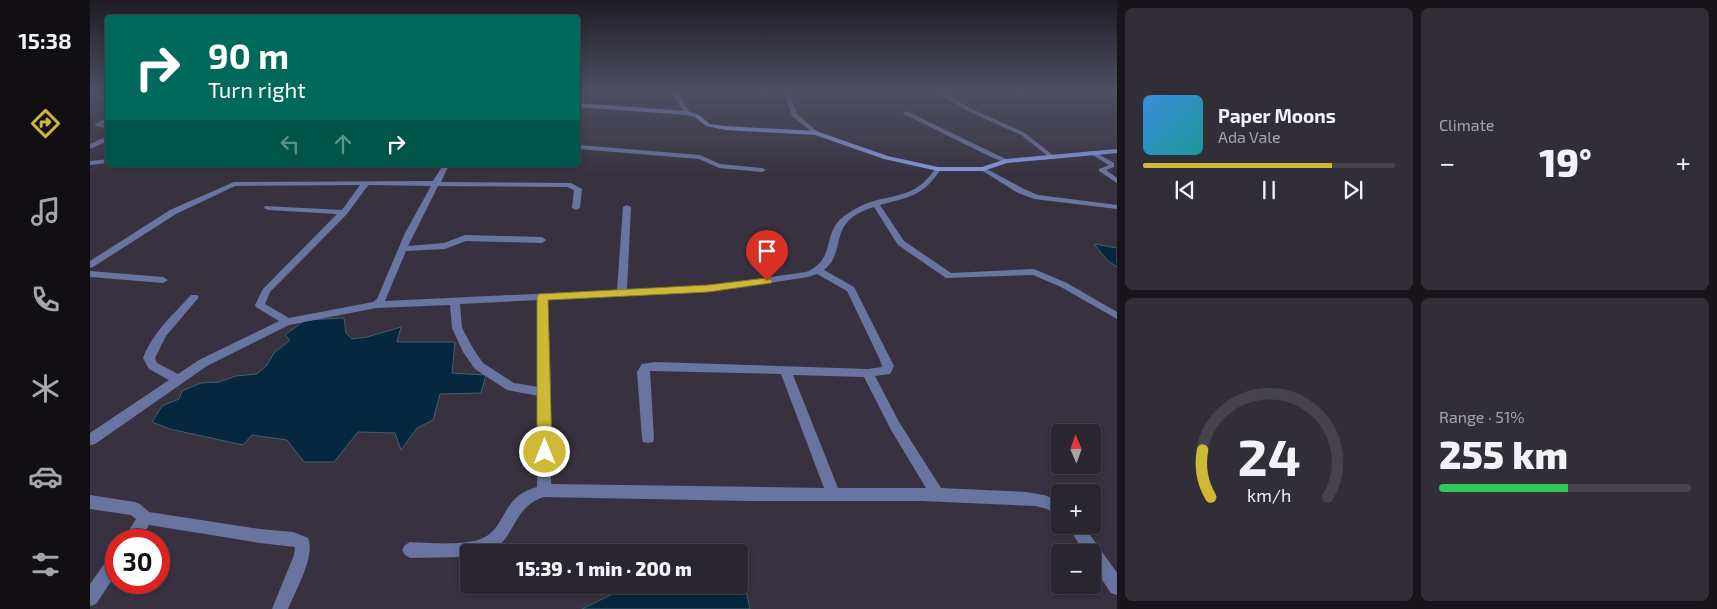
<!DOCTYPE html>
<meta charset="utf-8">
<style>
body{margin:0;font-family:"Exo 2",sans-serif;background:#322e38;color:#f1f3f6;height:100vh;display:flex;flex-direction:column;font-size:19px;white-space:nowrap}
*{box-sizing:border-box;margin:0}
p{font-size:16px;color:#a5a5ab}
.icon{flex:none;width:28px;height:28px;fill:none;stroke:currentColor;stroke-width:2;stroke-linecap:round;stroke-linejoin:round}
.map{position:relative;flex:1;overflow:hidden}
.side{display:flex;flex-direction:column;gap:8px;padding:8px;background:#17151a;width:600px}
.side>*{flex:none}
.top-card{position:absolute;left:15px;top:15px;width:475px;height:152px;border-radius:5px;box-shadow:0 2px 8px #0003,0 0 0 1px #46434c;background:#00695c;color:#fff;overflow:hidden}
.needle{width:32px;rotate:358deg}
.controls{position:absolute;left:961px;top:424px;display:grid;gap:10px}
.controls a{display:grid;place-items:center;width:50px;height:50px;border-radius:5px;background:#2a2630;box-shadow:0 2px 8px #0003,0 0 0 1px #46434c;font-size:25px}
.speed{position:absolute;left:15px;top:529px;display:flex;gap:10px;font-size:25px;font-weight:700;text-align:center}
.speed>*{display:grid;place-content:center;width:65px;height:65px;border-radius:50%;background:#2a2630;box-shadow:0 2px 8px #0003,0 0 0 1px #46434c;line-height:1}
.speed .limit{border:8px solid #d22;background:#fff;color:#111}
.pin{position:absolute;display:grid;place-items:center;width:42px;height:42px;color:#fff;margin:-51px -21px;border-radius:50% 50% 50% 0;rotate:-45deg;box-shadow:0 0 5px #0007}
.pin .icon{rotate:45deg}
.me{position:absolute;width:55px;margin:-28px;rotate:0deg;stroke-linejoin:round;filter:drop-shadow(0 0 4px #0008)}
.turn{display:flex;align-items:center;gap:18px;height:105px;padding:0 20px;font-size:22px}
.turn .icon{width:65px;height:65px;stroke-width:2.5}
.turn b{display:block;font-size:35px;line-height:42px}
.lanes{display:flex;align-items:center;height:48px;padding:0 20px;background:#0003;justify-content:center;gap:25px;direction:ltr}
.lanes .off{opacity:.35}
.big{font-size:38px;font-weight:800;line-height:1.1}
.side .tile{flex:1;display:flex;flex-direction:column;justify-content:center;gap:8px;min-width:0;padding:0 18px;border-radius:8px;background:#322e38}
.side .dial{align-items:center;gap:0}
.dial svg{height:130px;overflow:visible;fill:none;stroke:#46434c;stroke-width:7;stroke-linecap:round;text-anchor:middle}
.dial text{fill:#f1f3f6;stroke:none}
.song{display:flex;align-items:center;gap:15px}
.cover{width:60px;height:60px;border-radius:8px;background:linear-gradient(135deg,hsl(210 70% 55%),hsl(180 70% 35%))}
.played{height:5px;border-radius:2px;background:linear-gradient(90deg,#d0b837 75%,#46434c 75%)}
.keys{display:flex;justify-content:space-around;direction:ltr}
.heat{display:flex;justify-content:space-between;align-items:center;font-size:28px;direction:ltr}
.charge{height:8px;border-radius:4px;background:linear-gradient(90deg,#34c759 51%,#46434c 0)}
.side .tiles{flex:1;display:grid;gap:8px;grid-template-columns:repeat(2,1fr)}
.trip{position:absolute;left:370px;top:544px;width:288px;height:50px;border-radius:5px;background:#2a2630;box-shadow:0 2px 8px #0003,0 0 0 1px #46434c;font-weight:800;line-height:50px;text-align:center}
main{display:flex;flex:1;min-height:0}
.dock{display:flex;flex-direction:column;width:90px;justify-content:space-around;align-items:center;background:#110f13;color:#a5a5ab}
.dock .icon{width:35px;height:35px}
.dock .selected{color:#d0b837}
.dock b{font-size:22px;color:#f1f3f6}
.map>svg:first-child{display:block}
</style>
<main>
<nav class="dock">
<b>15:38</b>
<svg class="icon selected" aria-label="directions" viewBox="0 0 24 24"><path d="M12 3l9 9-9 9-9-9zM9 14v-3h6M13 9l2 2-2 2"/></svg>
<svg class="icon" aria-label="music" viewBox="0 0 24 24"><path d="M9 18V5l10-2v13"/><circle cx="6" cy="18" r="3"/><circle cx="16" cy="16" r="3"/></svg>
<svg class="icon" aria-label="phone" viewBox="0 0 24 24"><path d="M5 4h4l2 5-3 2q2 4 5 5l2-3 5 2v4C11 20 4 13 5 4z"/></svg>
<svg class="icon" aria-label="climate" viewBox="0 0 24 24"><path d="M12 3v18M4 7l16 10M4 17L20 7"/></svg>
<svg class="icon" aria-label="car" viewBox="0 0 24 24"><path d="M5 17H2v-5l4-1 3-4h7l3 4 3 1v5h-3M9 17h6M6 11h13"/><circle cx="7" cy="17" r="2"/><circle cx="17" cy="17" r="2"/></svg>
<svg class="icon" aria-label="filters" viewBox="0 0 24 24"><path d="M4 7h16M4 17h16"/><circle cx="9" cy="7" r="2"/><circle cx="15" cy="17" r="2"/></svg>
</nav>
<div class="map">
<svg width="1027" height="609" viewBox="0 0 1027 609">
<rect width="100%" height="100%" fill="#383240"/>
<g fill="#05283e" stroke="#465e70">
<path d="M 1004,244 L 1027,248 L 1027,267 L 1017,260 Z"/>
<path d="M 254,318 L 256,333 L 262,339 L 277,337 L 311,327 L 307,342 L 365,342 L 362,373 L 396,375 L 391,393 L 350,394 L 343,420 L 327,428 L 311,450 L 305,433 L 268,432 L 244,462 L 214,462 L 197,440 L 162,435 L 153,445 L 80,429 L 62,422 L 72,406 L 89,399 L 92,391 L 111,383 L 129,382 L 146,376 L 167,374 L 177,365 L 184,353 L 200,340 L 195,335 L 215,320 Z"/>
<path d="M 649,581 L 654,581 L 660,609 L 492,609 L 541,585 L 649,585 Z"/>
</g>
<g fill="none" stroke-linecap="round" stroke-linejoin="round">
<g fill="#6975a0" fill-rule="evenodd">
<path d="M 584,91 L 589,91 L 589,94 L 600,113 L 599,114 L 594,113 L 583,94 Z"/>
<path d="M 694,91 L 699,91 L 707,114 L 728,132 L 728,134 L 724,134 L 702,116 Z"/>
<path d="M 844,91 L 850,91 L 880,108 L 935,133 L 964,156 L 959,157 L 931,135 L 876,110 Z"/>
<path d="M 816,111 L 918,160 L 919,161 L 916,163 L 901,157 L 814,114 L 813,113 Z"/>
<path d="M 18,117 L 18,122 L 13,124 L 18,125 L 18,129 L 4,125 Z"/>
<path d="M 18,136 L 18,141 L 0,149 L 0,144 Z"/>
<path d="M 488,145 L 610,155 L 630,164 L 672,168 L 676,170 L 672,172 L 629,168 L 609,159 L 488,149 Z"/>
<path d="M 999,151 L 1003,151 L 1024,163 L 1024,167 L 1016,170 L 1027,178 L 1027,183 L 1009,171 L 1009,169 L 1019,165 L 999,153 Z"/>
<path d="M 18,159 L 18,163 L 0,165 L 0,161 Z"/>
<path d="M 353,165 L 359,165 L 351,182 L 481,183 L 492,189 L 490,208 L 486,210 L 482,208 L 484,190 L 477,187 L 348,186 L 318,246 L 354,243 L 375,235 L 452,237 L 456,240 L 452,243 L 376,241 L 355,249 L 316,251 L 295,301 L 527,290 L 533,207 L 537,205 L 541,207 L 537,290 L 618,286 L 716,272 C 747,259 731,235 753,217 C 762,210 773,204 784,201 C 802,196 822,195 836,180 C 840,176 843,172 846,168 L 850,168 L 851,169 C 833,196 820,197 790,205 L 814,241 L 861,273 L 944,269 L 977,283 L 1027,312 L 1027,319 L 971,287 L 943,275 L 856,278 L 808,245 L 784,207 C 735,222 759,249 734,270 L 764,287 L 804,366 L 800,374 L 785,376 L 809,422 L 851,488 L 936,492 L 954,495 L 970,501 L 970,516 L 957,509 L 946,506 L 831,501 L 659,501 L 454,497 C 420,507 426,545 395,552 C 390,553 384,552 379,552 L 379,556 L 372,557 L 320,558 L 315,555 L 312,550 L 315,545 L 320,542 C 339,543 376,546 393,538 C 417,527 411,496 447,487 L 449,396 L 417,390 L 385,369 L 373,352 L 362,328 L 360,305 L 286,308 L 199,325 L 117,366 L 5,444 L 0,445 L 0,433 L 79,380 L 59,369 L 53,358 C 63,332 83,315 101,295 L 107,295 L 109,297 L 76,336 L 65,358 L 67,363 L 88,374 L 109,360 L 189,321 L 166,307 L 165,305 L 173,289 L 247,214 L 178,210 L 174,208 L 175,206 L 252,210 L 270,185 L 145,186 L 86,214 L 3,267 L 0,268 L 0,261 L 80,210 L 144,182 L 343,181 ZM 279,185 L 341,186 L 315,233 L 287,299 L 283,302 L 199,318 L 175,304 L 180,292 L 257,214 L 276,188 ZM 727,274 L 757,291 L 790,360 L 792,367 L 778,369 L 566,362 L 552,364 L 547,372 L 552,438 L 553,442 L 558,443 L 563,442 L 564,438 L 560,371 L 691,374 L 734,488 L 461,484 L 461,392 L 458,300 L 618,292 L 718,277 ZM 448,300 L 449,387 L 424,383 L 393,363 L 384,350 L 372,328 L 370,304 ZM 703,375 L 774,377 L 801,430 L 836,488 L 748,488 Z"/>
<path d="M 893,167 L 934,189 L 948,195 L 1027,205 L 1027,209 L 944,199 L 928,193 L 891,170 L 890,169 Z"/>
<path d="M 0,271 L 73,277 L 78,280 L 73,283 L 0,277 Z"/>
<path d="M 0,495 L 45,502 L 50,504 L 59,512 L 170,529 L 203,532 L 218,538 C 226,555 205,592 198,609 L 182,609 L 204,555 L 205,547 L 170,543 L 59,525 L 50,540 L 33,540 L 46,519 L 41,515 L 0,509 Z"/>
<path d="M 977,525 L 993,525 L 1027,573 L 1027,595 L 1021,593 L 1002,565 L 1002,552 L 994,552 Z"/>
<path d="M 26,553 L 26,574 L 6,604 L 0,606 L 0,584 L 20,556 Z"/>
</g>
<path fill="#8697dd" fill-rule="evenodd" d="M 488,103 L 597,111 L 609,115 L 620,124 L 635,126 L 726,131 L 798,156 L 848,167 L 892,167 L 916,159 L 1027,149 L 1027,153 L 917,163 L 893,171 L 848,171 L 794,159 L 725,135 L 635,130 L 616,126 L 605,117 L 597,115 L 488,107 Z"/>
</g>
<linearGradient id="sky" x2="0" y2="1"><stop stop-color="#1f1c23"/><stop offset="0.52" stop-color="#4d4f64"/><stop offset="1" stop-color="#4d4f64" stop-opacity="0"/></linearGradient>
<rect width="1027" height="176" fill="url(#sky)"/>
<path fill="#d0b837" stroke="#877824" d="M 677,278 L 683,281 L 681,283 L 618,292 L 458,300 L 462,452 L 460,456 L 455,458 L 449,456 L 447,452 L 447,297 L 449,294 L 618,285 Z"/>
</svg>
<div class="controls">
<a><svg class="needle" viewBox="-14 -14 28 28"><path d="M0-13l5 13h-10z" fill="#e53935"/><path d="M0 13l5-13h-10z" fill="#a5a5ab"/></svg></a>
<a>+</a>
<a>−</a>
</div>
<div class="speed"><div class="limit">30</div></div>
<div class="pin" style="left:677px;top:281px;background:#d93025"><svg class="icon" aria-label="arrive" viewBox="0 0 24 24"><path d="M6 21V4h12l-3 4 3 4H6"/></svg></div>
<svg class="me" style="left:455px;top:452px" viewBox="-20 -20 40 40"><circle r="17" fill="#d0b837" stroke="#fff" stroke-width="3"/><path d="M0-11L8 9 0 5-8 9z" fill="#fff"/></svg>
<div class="trip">15:39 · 1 min · 200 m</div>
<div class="top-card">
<div class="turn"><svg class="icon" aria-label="right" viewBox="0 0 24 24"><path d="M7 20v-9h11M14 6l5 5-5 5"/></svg><div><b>90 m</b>Turn right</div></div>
<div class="lanes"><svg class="icon off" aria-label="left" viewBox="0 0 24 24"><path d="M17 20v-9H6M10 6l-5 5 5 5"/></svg><svg class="icon off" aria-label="ahead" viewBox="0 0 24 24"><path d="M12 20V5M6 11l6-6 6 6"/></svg><svg class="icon" aria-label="right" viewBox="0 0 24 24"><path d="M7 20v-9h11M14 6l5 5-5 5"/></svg></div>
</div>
</div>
<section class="side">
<div class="tiles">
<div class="tile">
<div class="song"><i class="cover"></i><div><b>Paper Moons</b><p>Ada Vale</p></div></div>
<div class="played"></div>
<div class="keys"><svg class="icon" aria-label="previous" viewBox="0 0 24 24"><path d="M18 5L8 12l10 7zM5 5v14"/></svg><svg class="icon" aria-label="pause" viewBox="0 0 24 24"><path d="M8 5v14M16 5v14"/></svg><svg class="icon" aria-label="next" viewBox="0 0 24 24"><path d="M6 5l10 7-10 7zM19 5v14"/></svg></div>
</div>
<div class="tile"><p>Climate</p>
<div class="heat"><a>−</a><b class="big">19°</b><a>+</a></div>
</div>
<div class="tile dial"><svg viewBox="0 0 100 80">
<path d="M14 69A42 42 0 1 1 86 69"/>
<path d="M14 69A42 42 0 0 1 9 40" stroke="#d0b837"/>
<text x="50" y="56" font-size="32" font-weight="700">24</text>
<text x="50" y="72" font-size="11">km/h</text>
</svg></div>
<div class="tile"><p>Range · 51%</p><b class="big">255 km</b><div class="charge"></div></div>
</div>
</section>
</main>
